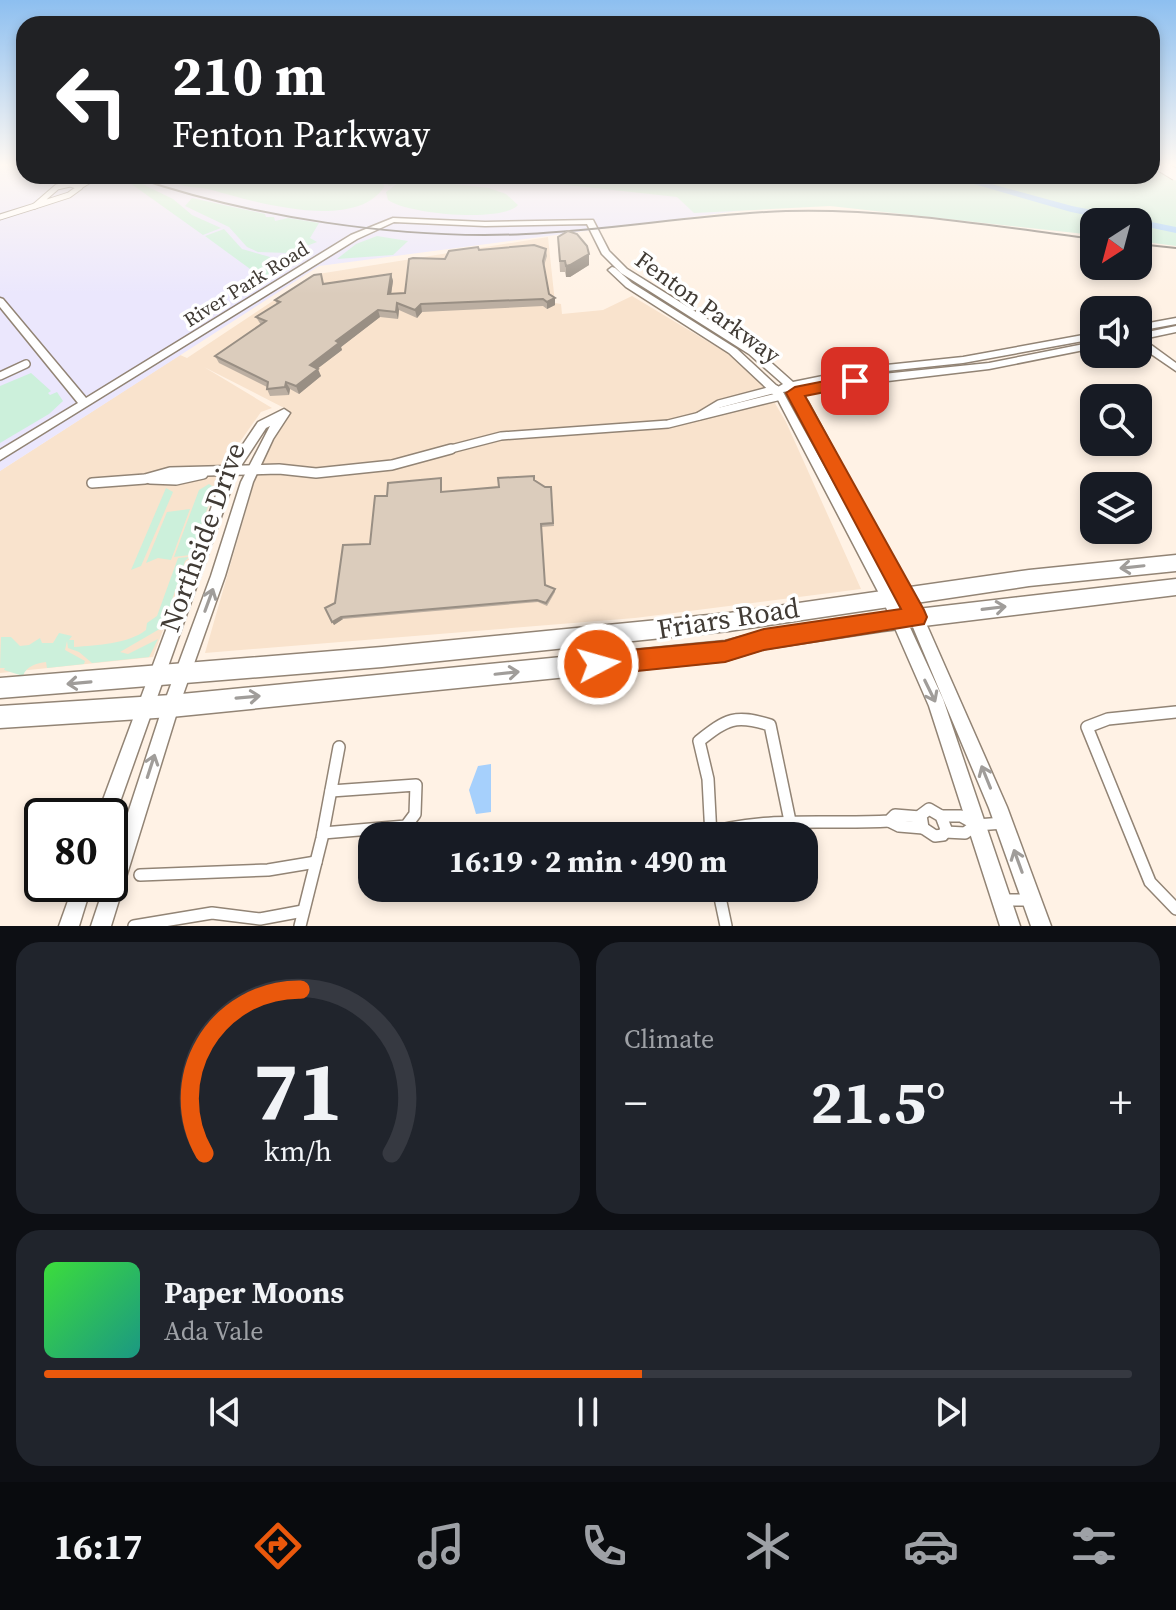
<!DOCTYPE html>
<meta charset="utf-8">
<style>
body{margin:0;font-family:"Source Serif 4",serif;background:#20242c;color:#f1f3f6;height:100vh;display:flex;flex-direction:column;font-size:30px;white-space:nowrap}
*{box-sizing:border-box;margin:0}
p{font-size:26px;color:#9ea1a6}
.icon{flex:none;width:44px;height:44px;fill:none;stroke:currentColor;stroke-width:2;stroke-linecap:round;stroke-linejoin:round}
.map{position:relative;height:926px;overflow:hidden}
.drawer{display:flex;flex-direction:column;gap:16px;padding:16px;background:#0d0f14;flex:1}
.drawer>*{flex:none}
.banner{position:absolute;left:16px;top:16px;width:1144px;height:168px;border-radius:24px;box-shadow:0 4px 12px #0003;background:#202124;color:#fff;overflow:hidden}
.needle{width:52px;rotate:216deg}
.tools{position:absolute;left:1080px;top:208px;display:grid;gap:16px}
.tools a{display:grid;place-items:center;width:72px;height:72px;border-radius:16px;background:#171b24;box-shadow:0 4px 12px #0003;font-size:40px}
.speed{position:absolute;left:24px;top:798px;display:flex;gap:16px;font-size:40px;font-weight:700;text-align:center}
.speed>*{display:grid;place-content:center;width:104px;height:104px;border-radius:50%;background:#171b24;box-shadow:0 4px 12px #0003;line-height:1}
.speed .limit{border:4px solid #111;border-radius:12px;background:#fff;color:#111}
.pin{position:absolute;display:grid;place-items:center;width:68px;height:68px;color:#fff;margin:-34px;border-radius:16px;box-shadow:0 4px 12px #0006}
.me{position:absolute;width:88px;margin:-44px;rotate:84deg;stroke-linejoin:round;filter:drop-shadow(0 0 6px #0008)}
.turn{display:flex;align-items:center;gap:28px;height:168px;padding:0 24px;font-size:36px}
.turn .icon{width:104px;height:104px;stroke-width:2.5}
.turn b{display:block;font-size:56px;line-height:68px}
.big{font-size:60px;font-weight:700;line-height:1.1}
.drawer .tile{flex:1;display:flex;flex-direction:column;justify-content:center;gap:12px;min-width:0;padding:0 28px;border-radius:24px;background:#20242c}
.drawer .dial{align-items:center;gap:0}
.dial svg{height:208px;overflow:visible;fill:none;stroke:#363941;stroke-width:7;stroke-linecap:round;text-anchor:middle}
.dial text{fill:#f1f3f6;stroke:none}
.song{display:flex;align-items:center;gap:24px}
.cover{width:96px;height:96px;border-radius:12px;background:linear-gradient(135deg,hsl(120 70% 55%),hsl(170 70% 35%))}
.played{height:8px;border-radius:4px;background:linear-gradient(90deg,#ea580c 55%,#363941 55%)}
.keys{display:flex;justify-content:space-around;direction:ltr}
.heat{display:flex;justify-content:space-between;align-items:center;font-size:44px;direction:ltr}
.drawer .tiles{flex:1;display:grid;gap:16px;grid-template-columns:1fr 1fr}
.tile:last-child{grid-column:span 2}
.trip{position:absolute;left:358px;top:822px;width:460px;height:80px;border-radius:24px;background:#171b24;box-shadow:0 4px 12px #0003;font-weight:700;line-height:80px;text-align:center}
.tabs{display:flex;height:128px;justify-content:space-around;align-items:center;background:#090b0e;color:#9ea1a6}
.tabs .icon{width:56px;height:56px}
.tabs .selected{color:#ea580c}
.tabs b{font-size:36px;color:#f1f3f6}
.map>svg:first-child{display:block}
</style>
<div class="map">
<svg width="1176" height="926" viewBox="0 0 1176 926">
<rect width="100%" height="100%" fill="#fff2e5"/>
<path fill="#f9e3cd" d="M 548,237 L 555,303 L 561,304 L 562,314 L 603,310 L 632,296 L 727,353 L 766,388 L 786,422 L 861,589 L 635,618 L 205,653 L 264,448 L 290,411 L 204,367 L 272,408 L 261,412 L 225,463 L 153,657 L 0,673 L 0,471 L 180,355 L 187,358 L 312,275 Z"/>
<path fill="#ebe7fd" d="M 0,164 L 24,164 L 24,176 L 495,176 L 736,196 L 745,210 L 319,266 L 0,471 Z"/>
<g fill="#ccf0db">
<path d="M 1152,167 L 1176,180 L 1176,246 L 1138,241 L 1138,222 L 1094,222 L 1094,235 L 830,206 L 694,213 L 677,197 L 484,176 L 1152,176 Z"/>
<path d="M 172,176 L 373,176 L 383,182 L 384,187 C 355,232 254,202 212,190 C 198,186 183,189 171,180 Z"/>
<path d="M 381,176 L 489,188 L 506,194 L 518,205 C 502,223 407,214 388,200 L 386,192 L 398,183 L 389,186 Z"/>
<path d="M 136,181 L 173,199 L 192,215 L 221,228 L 203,235 L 130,183 Z"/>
<path d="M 192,198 L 265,214 L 266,217 L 274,217 L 275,221 L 288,218 L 319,223 L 310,238 L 317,242 L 288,253 L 258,252 L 247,247 L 229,227 L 185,206 Z"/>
<path d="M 224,229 L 242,249 L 270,257 L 268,268 L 272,279 L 261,277 L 205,236 Z"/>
<path d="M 377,236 L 408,241 L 393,255 L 337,259 L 356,244 Z"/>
<path d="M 31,373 L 51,391 L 48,393 L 50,395 L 57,392 L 63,401 L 49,414 L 0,443 L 0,386 Z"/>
<path d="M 209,484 L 215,488 L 190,555 L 174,557 L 199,490 Z"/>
<path d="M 166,488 L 173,492 L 141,566 L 131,570 Z"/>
<path d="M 190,509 L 171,560 L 158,558 L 146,563 L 167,512 Z"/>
<path d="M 189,557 L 185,561 L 163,627 L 120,652 L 128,654 L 158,639 L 149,657 L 92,663 L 79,652 L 68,648 L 67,641 L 65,650 L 85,661 L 84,664 L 47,668 L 46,662 C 37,663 26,666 23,676 L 4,670 L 5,668 L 0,668 L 1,637 L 11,637 L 20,646 L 29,645 L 40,638 L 42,643 L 53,643 L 59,633 L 72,636 L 69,640 L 74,640 L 74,647 C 98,645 128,644 146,630 L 147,623 L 157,616 L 178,558 Z"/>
</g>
<path fill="#a6d0fc" d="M 491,764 L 491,812 L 476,814 L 469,790 L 478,766 Z"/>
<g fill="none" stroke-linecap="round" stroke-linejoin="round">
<path fill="#a6d0fc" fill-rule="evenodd" d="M 946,176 L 962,176 L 1072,206 L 1176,227 L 1176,233 L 1138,225 L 1138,222 L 1120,222 L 1071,212 Z"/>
<g stroke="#928475" stroke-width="7">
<g id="street-far3">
<path d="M 70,184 L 80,187 L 69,195 L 35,206 L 57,187 Z"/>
<path d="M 80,186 L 97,176"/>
<path d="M 0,217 L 35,206"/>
</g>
</g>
<g stroke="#928475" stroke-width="10">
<g id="street-far2">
<path d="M 1097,301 L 1101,310"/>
<path d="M 0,376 L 26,364"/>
<path d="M 699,416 L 719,404 L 776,389"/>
<path d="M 443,451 L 501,436 L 668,424 L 781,396"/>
</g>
</g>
<g stroke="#928475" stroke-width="12">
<g id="street-far1">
<path d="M 150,479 L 176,480 L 203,474"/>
<path d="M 92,483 L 145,479 L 170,472 L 279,469 L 316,473 L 392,465 L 451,449"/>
</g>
</g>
<g stroke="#928475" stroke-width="14">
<g id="street">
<path d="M 1176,712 L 1108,719 L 1087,727 L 1150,882 L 1176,909"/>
<path d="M 929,809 L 941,816 L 946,829 L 943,835 L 935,836 L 923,828 L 921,815 Z"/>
<path d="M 941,816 L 961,816 L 977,825 L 1003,823"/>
<path d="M 889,821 L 899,826 L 923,828"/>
<path d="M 945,832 L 965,833 L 976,825"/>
<path d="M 323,833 L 406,826 L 415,814 L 416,785 L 331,791"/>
<path d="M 699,836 C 761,815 825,825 889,821 L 895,815 L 920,817"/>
<path d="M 711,836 L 708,779 L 699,741 C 727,719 735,714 770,725 L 790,821"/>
<path d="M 140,875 L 268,870 L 316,862"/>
<path d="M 718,888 L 726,926"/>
<path d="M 1002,900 L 1031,900"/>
<path d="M 134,926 L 212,913 L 260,919 L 303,911"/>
<path d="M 300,926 L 322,838 L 339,747"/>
</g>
</g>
<g stroke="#928475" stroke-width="3">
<g id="secondary">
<path d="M 1152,164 L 1176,164 L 1176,168 L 1152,167 Z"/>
<path d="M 393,218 L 485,222 L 593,220 L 609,251 L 627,269 L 757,350 L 793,382 L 867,367 L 963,357 L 1094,333 L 1094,339 L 963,363 L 867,373 L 798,389 L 808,402 L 921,612 L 1007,807 L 1051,926 L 1031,926 L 989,808 L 910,620 L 797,404 L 788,391 L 783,392 L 895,595 L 943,699 L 1020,926 L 1000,926 L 929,706 L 884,603 L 777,398 L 729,353 L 626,287 L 608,270 L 612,267 L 615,268 L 632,283 L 737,349 L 778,387 L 783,384 L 749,354 L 621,273 L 602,254 L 587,224 L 485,226 L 394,222 L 357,239 L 0,460 L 0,450 L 78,403 L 0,307 L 0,298 L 3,299 L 86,398 L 351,235 Z"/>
<path d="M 1176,318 L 1176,324 L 1138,331 L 1138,325 Z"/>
<path d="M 1176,326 L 1176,332 L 1143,339 L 1176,363 L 1176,371 L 1138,345 L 1138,334 Z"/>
<path d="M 1094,342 L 1094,348 L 989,369 L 854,385 L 849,381 L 854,377 L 989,363 Z"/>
<path d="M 284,409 L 290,413 L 273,439 L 253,482 L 225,576 L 179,706 L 111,926 L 91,926 L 105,884 L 110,884 L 110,868 L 163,706 L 211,576 L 241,482 L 270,426 L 266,428 L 237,472 L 115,816 L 110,823 L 110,816 L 97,816 L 225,471 L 258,422 Z"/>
<path d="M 74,884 L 92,884 L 79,926 L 59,926 Z"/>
</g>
</g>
<g stroke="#928475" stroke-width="3">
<g id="highway">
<path d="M 1176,555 L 1176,571 L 1029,586 L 729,631 L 382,667 L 0,698 L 0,678 L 382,647 L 729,613 L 1029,570 Z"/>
<path d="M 1176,579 L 1176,595 L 883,631 L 764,649 L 725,661 L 171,717 L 0,728 L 0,706 L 171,695 L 725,641 L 764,631 L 883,613 Z"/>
</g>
</g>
<use href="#street-far3" stroke="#fff" stroke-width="5"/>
<use href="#street-far2" stroke="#fff" stroke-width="7"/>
<use href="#street-far1" stroke="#fff" stroke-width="9"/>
<use href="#street" stroke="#fff" stroke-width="11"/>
<use href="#secondary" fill="#fff" fill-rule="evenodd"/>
<use href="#highway" fill="#fff" fill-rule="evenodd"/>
<g stroke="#7d756d" stroke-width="2">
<path d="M 131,176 C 250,217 400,240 526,234 C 613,230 699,214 786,211 C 889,208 992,226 1094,239"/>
<path d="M 1138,244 L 1176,248"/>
</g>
<g stroke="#928475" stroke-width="13" stroke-linecap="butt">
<path id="highway-bridge" d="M 1158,164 L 1176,175"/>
</g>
<use href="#highway-bridge" stroke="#fff" stroke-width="11"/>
</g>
<g fill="#bcafa2">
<path d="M 558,237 L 589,254 L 589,265 L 570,277 L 566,277 L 565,272 L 560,272 Z"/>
<path d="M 546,249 L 547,256 L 544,266 L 549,294 L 555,298 L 555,305 L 547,309 L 543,306 L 422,312 L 417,318 L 399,310 L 398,319 L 380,317 L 341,347 L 342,350 L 317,369 L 321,376 L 299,394 L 290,389 L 289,395 L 270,396 L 267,389 L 267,387 L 219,363 L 215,356 L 261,325 L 256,317 L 277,304 L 275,300 L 324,284 L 391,274 L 393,281 L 391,294 L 405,293 L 445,259 L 479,250 Z"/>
<path d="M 535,480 L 545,487 L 551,487 L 554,526 L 541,527 L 545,585 L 555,589 L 555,592 L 547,606 L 538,602 L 343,619 L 334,625 L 335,603 L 370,544 L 442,481 L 441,492 L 499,487 Z"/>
</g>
<g fill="#998f84">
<path d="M 589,254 L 589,265 L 570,277 L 566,277 L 566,266 Z"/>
<path d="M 391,274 L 393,281 L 390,301 L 388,294 Z"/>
<path d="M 555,298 L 555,305 L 547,309 L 547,302 Z"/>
<path d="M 397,303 L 399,310 L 398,319 L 396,312 Z"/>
<path d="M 421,304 L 422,312 L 417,318 L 415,310 Z"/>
<path d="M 378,310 L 380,317 L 341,347 L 342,350 L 313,372 L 310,365 L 336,341 Z"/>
<path d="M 318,369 L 321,376 L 299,394 L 296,386 Z"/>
<path d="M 286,382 L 290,389 L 289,395 L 285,387 Z"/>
<path d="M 341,617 L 343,619 L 334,625 L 332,622 Z"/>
</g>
<g fill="#dbccbc" stroke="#998f84" stroke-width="2">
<path d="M 568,231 L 577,234 L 587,246 L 589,254 L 570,265 L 566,266 L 565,261 L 560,261 L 558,237 Z"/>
<path d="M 534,245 L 546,249 L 543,261 L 549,294 L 555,298 L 547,302 L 543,299 L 421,304 L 415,310 L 397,303 L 396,312 L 378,310 L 336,341 L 339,343 L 310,365 L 318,369 L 296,386 L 286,382 L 285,387 L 267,389 L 268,382 L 215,356 L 266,321 L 256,317 L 280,302 L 275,300 L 314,275 L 321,274 L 323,284 L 391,274 L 388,294 L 405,293 L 409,259 L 413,258 L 445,259 L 449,251 L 478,247 L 479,250 Z"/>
<path d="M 534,476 L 534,480 L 545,487 L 551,487 L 553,523 L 541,524 L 545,585 L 555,589 L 546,603 L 537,600 L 341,617 L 332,622 L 325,608 L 335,603 L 343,545 L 370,544 L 375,496 L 387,496 L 388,483 L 441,478 L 441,492 L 499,487 L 498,478 Z"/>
</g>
<defs><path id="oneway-shaft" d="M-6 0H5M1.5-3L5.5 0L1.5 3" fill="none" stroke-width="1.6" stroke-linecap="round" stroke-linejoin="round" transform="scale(2)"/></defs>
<g stroke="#a09d9a">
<use href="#oneway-shaft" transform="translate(1132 567) rotate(174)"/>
<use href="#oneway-shaft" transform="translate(209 600) rotate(-70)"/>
<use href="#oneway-shaft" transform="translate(994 608) rotate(-7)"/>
<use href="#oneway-shaft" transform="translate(507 673) rotate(-6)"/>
<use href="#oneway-shaft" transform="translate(79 683) rotate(175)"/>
<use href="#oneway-shaft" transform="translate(930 691) rotate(64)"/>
<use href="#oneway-shaft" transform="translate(248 697) rotate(-5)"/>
<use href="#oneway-shaft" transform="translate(151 766) rotate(-72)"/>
<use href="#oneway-shaft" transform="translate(986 777) rotate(-112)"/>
<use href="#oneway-shaft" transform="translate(1018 861) rotate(-110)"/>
</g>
<linearGradient id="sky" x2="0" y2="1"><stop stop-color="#8dbff0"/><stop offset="0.56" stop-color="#fff9f3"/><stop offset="1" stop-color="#fff9f3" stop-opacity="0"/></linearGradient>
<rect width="1176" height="294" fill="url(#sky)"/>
<path fill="#ea580c" stroke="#983908" stroke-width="2" d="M 855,375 L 863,381 L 860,385 L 805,396 L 924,610 L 927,617 L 924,624 L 764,650 L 725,662 L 598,675 L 590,672 L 587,664 L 590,656 L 598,653 L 725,641 L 764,629 L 901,609 L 786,393 L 795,387 Z"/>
<g text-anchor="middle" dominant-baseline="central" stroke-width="7" stroke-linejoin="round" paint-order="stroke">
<g font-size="20" fill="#413b35" stroke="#fff">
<text transform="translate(246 284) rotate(-32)">River Park Road</text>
</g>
<g font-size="24" fill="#413b35" stroke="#fff">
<text transform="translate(708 307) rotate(36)">Fenton Parkway</text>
</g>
<g font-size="28" fill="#413b35" stroke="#fff">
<text transform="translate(202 537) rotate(-70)">Northside Drive</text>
<text transform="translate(728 618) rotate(-9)">Friars Road</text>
</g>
</g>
</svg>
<div class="tools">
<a><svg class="needle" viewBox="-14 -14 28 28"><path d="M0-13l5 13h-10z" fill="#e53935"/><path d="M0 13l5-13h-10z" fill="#9ea1a6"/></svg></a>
<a><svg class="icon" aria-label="sound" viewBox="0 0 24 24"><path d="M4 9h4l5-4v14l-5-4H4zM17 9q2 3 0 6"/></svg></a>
<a><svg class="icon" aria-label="search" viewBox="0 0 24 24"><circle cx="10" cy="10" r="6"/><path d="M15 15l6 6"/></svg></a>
<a><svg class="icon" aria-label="layers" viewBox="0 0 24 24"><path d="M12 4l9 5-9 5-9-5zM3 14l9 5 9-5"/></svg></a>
</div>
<div class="speed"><div class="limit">80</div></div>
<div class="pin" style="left:855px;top:381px;background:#d93025"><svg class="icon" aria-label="arrive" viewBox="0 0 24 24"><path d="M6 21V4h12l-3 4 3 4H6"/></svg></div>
<svg class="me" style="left:598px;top:664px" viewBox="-20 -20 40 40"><circle r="17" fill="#ea580c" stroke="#fff" stroke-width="3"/><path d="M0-11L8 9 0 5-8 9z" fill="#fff"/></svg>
<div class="trip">16:19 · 2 min · 490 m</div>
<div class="banner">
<div class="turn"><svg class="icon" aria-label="left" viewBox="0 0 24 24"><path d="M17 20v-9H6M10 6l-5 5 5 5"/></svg><div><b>210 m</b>Fenton Parkway</div></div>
</div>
</div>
<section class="drawer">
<div class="tiles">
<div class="tile dial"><svg viewBox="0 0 100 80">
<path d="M14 69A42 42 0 1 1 86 69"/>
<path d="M14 69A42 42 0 0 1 51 6" stroke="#ea580c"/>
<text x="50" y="56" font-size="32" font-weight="700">71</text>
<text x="50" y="72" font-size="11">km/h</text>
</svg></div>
<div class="tile"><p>Climate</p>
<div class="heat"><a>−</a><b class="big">21.5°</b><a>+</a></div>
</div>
<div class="tile">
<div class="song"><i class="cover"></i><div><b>Paper Moons</b><p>Ada Vale</p></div></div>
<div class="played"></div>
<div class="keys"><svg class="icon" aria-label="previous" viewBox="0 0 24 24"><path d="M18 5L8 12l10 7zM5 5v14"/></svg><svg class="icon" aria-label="pause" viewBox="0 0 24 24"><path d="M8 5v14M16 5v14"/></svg><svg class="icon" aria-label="next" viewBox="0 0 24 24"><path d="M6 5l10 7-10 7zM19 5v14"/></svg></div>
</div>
</div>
</section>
<nav class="tabs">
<b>16:17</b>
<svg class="icon selected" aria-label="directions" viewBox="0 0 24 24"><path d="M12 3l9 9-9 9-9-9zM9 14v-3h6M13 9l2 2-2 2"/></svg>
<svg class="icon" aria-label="music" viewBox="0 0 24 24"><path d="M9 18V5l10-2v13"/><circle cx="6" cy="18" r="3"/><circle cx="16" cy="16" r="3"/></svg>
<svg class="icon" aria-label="phone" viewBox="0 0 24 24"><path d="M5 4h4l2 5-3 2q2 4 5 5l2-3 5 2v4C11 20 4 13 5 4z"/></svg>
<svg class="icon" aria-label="climate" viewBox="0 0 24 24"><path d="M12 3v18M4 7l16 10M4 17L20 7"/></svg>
<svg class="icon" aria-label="car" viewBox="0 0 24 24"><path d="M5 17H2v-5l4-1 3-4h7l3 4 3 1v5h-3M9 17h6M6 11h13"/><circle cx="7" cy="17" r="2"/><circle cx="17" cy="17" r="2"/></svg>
<svg class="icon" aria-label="filters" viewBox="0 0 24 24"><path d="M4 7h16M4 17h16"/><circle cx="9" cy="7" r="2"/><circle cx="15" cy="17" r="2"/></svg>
</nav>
